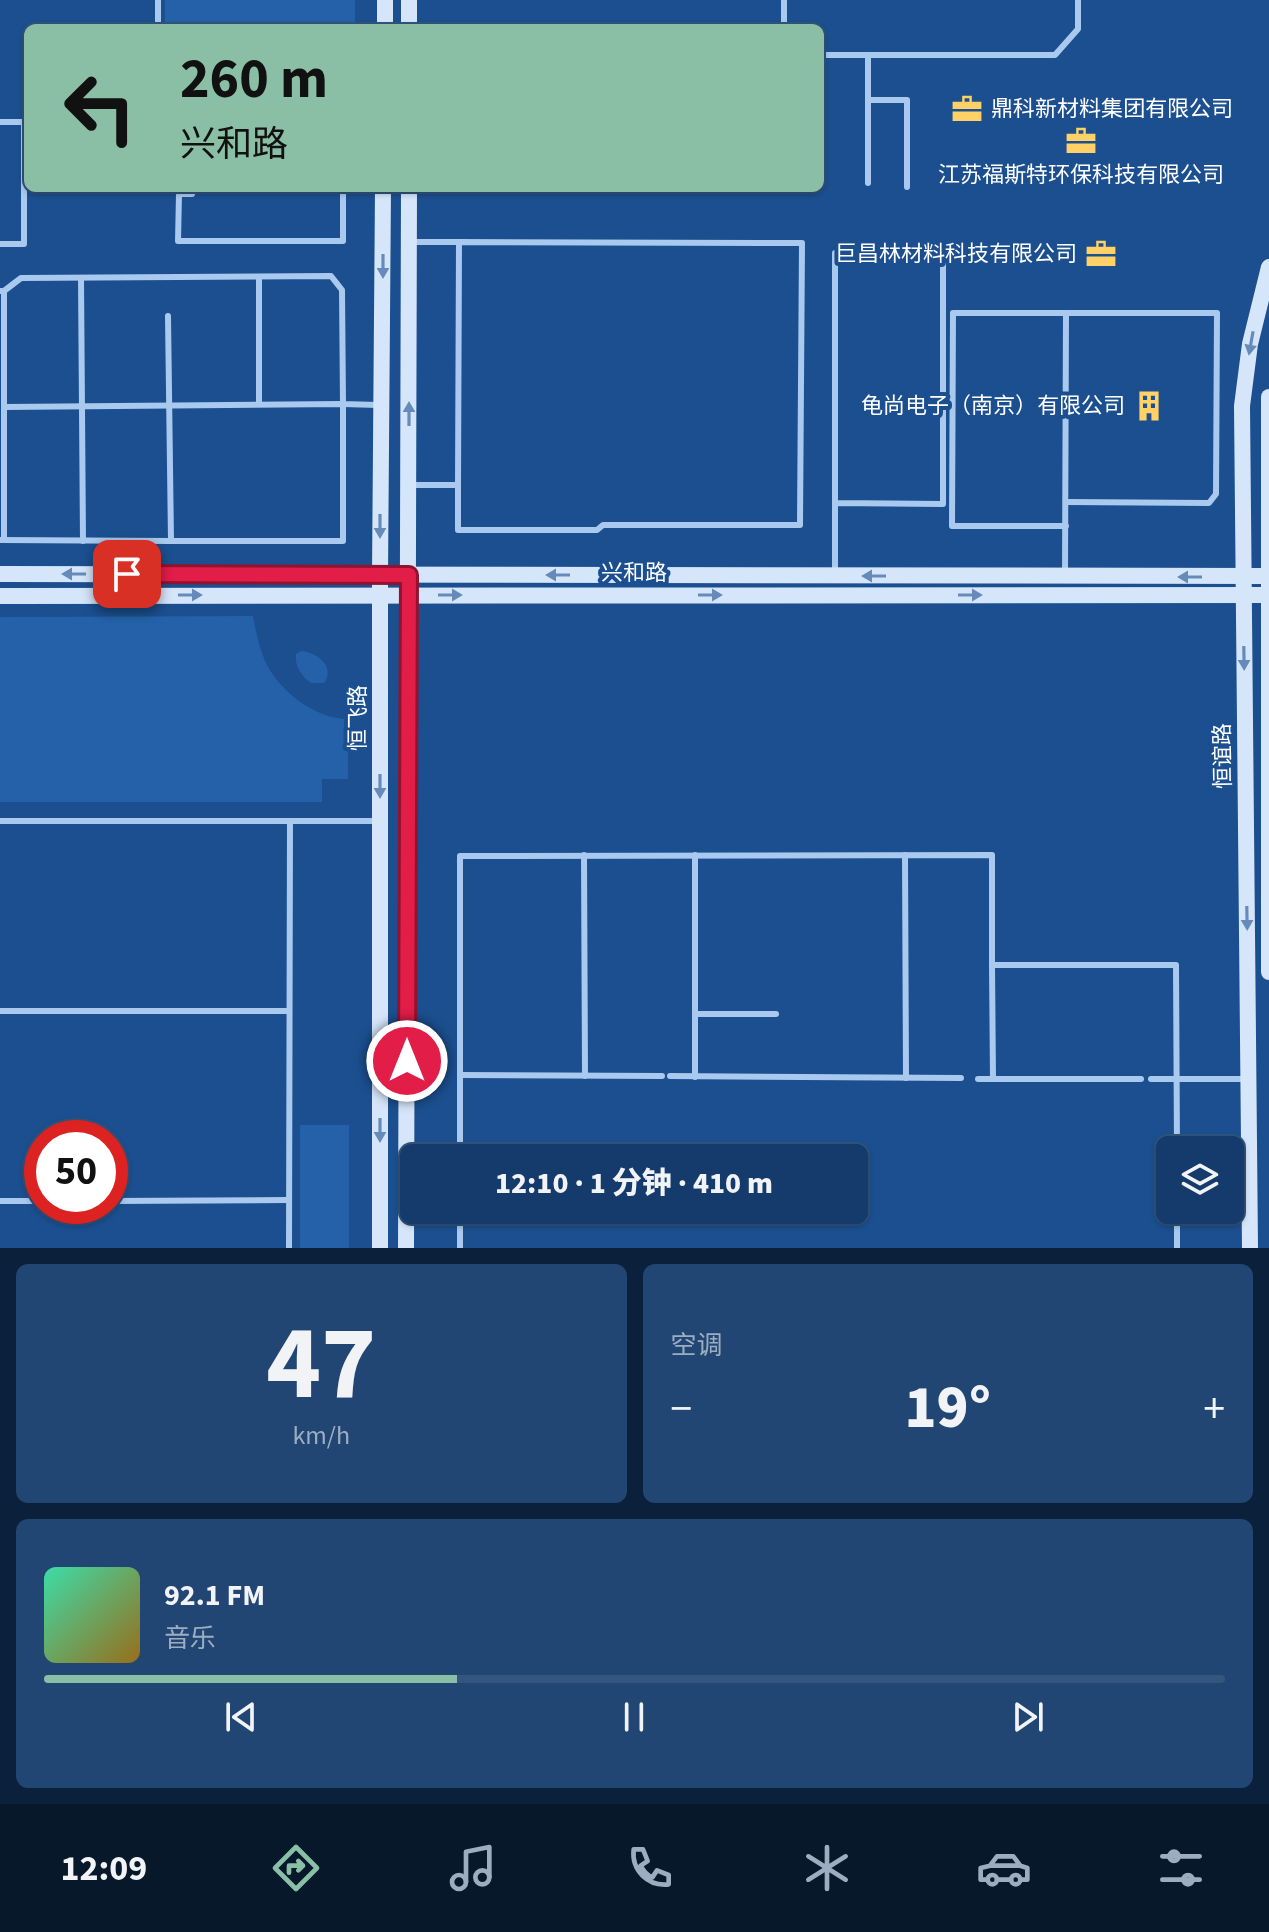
<!DOCTYPE html>
<html lang="zh">
<meta charset="utf-8">
<style>
body{margin:0;font-family:"Source Sans 3","Noto Sans SC",sans-serif;background:#214673;color:#f1f3f6;height:100vh;display:flex;flex-direction:column;font-size:30px;white-space:nowrap}
*{box-sizing:border-box;margin:0}
p{font-size:26px;color:#9dadc1}
.icon{flex:none;width:44px;height:44px;fill:none;stroke:currentColor;stroke-width:2;stroke-linecap:round;stroke-linejoin:round}
.map{position:relative;height:1248px;overflow:hidden}
.drawer{display:flex;flex-direction:column;gap:16px;padding:16px;background:#0b203b;flex:1}
.drawer>*{flex:none}
.top-card{position:absolute;left:24px;top:24px;width:800px;height:168px;border-radius:12px;box-shadow:0 2px 6px #0004,0 0 0 2px #33557e;background:#8abfa5;color:#111;overflow:hidden}
.controls{position:absolute;left:1156px;top:1136px;display:grid;gap:16px}
.controls a{display:grid;place-items:center;width:88px;height:88px;border-radius:12px;background:#143b6b;box-shadow:0 2px 6px #0004,0 0 0 2px #33557e;font-size:40px}
.speed{position:absolute;left:24px;top:1120px;display:flex;gap:16px;font-size:40px;font-weight:700;text-align:center}
.speed>*{display:grid;place-content:center;width:104px;height:104px;border-radius:50%;background:#143b6b;box-shadow:0 2px 6px #0004,0 0 0 2px #33557e;line-height:1}
.speed .limit{border:12px solid #d22;background:#fff;color:#111}
.pin{position:absolute;display:grid;place-items:center;width:68px;height:68px;color:#fff;margin:-34px;border-radius:16px;box-shadow:0 4px 12px #0006}
.me{position:absolute;width:88px;margin:-44px;rotate:0deg;stroke-linejoin:round;filter:drop-shadow(0 0 6px #0008)}
.turn{display:flex;align-items:center;gap:28px;height:168px;padding:0 24px;font-size:36px}
.turn .icon{width:104px;height:104px;stroke-width:2.5}
.turn b{display:block;font-size:56px;line-height:68px}
.big{font-size:60px;font-weight:800;line-height:1.1}
.drawer .card{flex:1;display:flex;flex-direction:column;justify-content:center;gap:12px;min-width:0;padding:0 28px;border-radius:12px;background:#214673}
.drawer .dial{align-items:center;gap:0}
.dial b{font-size:104px;line-height:1}
.song{display:flex;align-items:center;gap:24px}
.cover{width:96px;height:96px;border-radius:12px;background:linear-gradient(135deg,hsl(160 70% 55%),hsl(40 70% 35%))}
.played{height:8px;border-radius:4px;background:linear-gradient(90deg,#8abfa5 35%,#33557e 35%)}
.keys{display:flex;justify-content:space-around;direction:ltr}
.heat{display:flex;justify-content:space-between;align-items:center;font-size:44px;direction:ltr}
.drawer .tiles{flex:1;display:grid;gap:16px;grid-template-columns:1fr 1fr}
.card:last-child{grid-column:span 2}
.trip{position:absolute;left:400px;top:1144px;width:468px;height:80px;border-radius:12px;background:#143b6b;box-shadow:0 2px 6px #0004,0 0 0 2px #33557e;font-weight:800;line-height:80px;text-align:center}
.menu{display:flex;height:128px;justify-content:space-around;align-items:center;background:#08182b;color:#9dadc1}
.menu .icon{width:56px;height:56px}
.menu .selected{color:#8abfa5}
.menu b{font-size:36px;color:#f1f3f6}
.map>svg:first-child{display:block}
</style>
<div class="map">
<svg width="1269" height="1248" viewBox="0 0 1269 1248">
<rect width="100%" height="100%" fill="#1b4f8f"/>
<g fill="#2461a8">
<rect x="165" y="0" width="190" height="28"/>
<path d="M 253,616 C 256,633 260,650 267,665 C 282,693 316,719 348,719 L 348,779 L 322,779 L 322,802 L 0,802 L 0,617 Z"/>
<path d="M 301,651 C 317,652 336,667 324,683 L 311,683 C 302,677 294,666 296,654 Z"/>
<rect x="300" y="1125" width="49" height="123"/>
</g>
<g fill="none" stroke-linecap="round" stroke-linejoin="round">
<g stroke="#a9c9ee" stroke-width="6">
<path d="M 158,28 L 158,0"/>
<path d="M 784,28 L 784,0"/>
<path d="M 820,55 L 1055,55 L 1078,29 L 1078,0"/>
<path d="M 868,55 L 868,183"/>
<path d="M 868,100 L 907,100 L 907,187"/>
<path d="M 0,122 L 28,122"/>
<path d="M 179,188 L 179,194 L 192,194"/>
<path d="M 179,194 L 178,241 L 343,241 L 343,188"/>
<path d="M 410,242 L 459,242"/>
<path d="M 0,244 L 24,244 L 24,122"/>
<path d="M 259,277 L 259,404"/>
<path d="M 81,278 L 83,541"/>
<path d="M 0,291 L 4,291 L 21,278 L 331,276 L 342,290 L 343,404 L 378,405"/>
<path d="M 1066,313 L 1217,313 L 1216,494 L 1209,503 L 1066,502"/>
<path d="M 5,407 L 343,404 L 343,541 L 171,541"/>
<path d="M 409,485 L 458,485 L 458,530 L 597,530 L 603,525 L 800,525 L 802,243 L 459,242 L 458,485"/>
<path d="M 835,503 L 943,504 L 943,252 L 835,253 L 835,572"/>
<path d="M 0,540 L 171,541 L 168,316"/>
<path d="M 4,540 L 4,291"/>
<path d="M 1065,574 L 1066,313 L 953,313 L 952,526 L 1066,526"/>
<path d="M 0,821 L 380,821"/>
<path d="M 584,855 L 585,1076"/>
<path d="M 695,855 L 695,1077"/>
<path d="M 905,855 L 906,1078"/>
<path d="M 992,965 L 993,1079"/>
<path d="M 0,1011 L 289,1011"/>
<path d="M 695,1014 L 776,1014"/>
<path d="M 460,1075 L 662,1076"/>
<path d="M 670,1076 L 961,1078"/>
<path d="M 978,1079 L 1141,1079"/>
<path d="M 1151,1079 L 1247,1079"/>
<path d="M 460,1158 L 460,856 L 992,855 L 992,965 L 1176,965 L 1177,1150"/>
<path d="M 0,1201 L 42,1201"/>
<path d="M 110,1201 L 289,1200"/>
<path d="M 460,1210 L 460,1248"/>
<path d="M 1177,1210 L 1177,1248"/>
<path d="M 289,1248 L 290,821"/>
</g>
<g stroke="#d6e6fa" stroke-width="16">
<path d="M 409,0 L 409,28"/>
<path d="M 385,28 L 385,0"/>
<path d="M 1269,397 L 1269,972"/>
<path d="M 0,574 L 1268,576"/>
<path d="M 0,596 L 1269,595"/>
<path d="M 380,1248 L 380,575 L 383,188"/>
<path d="M 406,1248 L 409,188"/>
<path d="M 1250,1248 L 1242,406 L 1250,344 L 1269,267"/>
</g>
</g>
<defs><path id="oneway-solid" d="M-6-.8H1V-3.2L6.5 0L1 3.2V.8H-6Z" transform="scale(2)"/></defs>
<g fill="#668bba">
<use href="#oneway-solid" transform="translate(383 266) rotate(90)"/>
<use href="#oneway-solid" transform="translate(1251 343) rotate(100)"/>
<use href="#oneway-solid" transform="translate(409 414) rotate(-90)"/>
<use href="#oneway-solid" transform="translate(380 526) rotate(90)"/>
<use href="#oneway-solid" transform="translate(74 574) rotate(-180)"/>
<use href="#oneway-solid" transform="translate(558 575) rotate(-180)"/>
<use href="#oneway-solid" transform="translate(874 576) rotate(-180)"/>
<use href="#oneway-solid" transform="translate(1190 577) rotate(-180)"/>
<use href="#oneway-solid" transform="translate(190 595)"/>
<use href="#oneway-solid" transform="translate(450 595)"/>
<use href="#oneway-solid" transform="translate(710 595)"/>
<use href="#oneway-solid" transform="translate(970 595)"/>
<use href="#oneway-solid" transform="translate(1244 658) rotate(89)"/>
<use href="#oneway-solid" transform="translate(380 786) rotate(90)"/>
<use href="#oneway-solid" transform="translate(1247 918) rotate(89)"/>
<use href="#oneway-solid" transform="translate(380 1130) rotate(90)"/>
</g>
<g fill="none" stroke-linecap="round" stroke-linejoin="round">
<g stroke="#92132f" stroke-width="20">
<path id="route" d="M 127,574 L 409,575 L 407,1061"/>
</g>
<use href="#route" stroke="#e11d48" stroke-width="14"/>
</g>
<defs>
<g id="office-bare" transform="scale(2.4)"><path d="M-6-3h4V-5.5h4V-3h4V5H-6ZM-1-4.5V-3h2v-1.5ZM-6 0V1H6V0Z" fill="#ffd166" stroke="#1b4f8f" stroke-width="2.5" paint-order="stroke"/></g>
<g id="building-bare" transform="scale(2.4)"><path d="M-4-6H4V6H1V3H-1V6H-4ZM-2.5-4.3h1.7v1.8h-1.7ZM.8-4.3h1.7v1.8H.8ZM-2.5-1h1.7V.8h-1.7ZM.8-1h1.7V.8H.8Z" fill="#ffd166" stroke="#1b4f8f" stroke-width="2.5" paint-order="stroke"/></g>
</defs>
<g fill-rule="evenodd">
<use href="#office-bare" x="967" y="109"/>
<use href="#office-bare" x="1081" y="141"/>
<use href="#office-bare" x="1101" y="254"/>
<use href="#building-bare" x="1149" y="406"/>
</g>
<g text-anchor="middle" dominant-baseline="central" stroke-width="8" stroke-linejoin="round" paint-order="stroke">
<g font-size="22" fill="#fff" stroke="#1b4f8f" text-anchor="end">
<text x="991" y="109" text-anchor="start">鼎科新材料集团有限公司</text>
<text x="1081" y="175" text-anchor="middle">江苏福斯特环保科技有限公司</text>
<text x="1077" y="254">巨昌林材料科技有限公司</text>
<text x="1125" y="406">龟尚电子（南京）有限公司</text>
</g>
<g font-size="22" fill="#fff" stroke="#1b4f8f">
<text x="634" y="573">兴和路</text>
<text transform="translate(358 718) rotate(-90)">恒飞路</text>
<text transform="translate(1223 756) rotate(-91)">恒谊路</text>
</g>
</g>
</svg>
<div class="controls">
<a><svg class="icon" aria-label="layers" viewBox="0 0 24 24"><path d="M12 4l9 5-9 5-9-5zM3 14l9 5 9-5"/></svg></a>
</div>
<div class="speed"><div class="limit">50</div></div>
<div class="pin" style="left:127px;top:574px;background:#d93025"><svg class="icon" aria-label="arrive" viewBox="0 0 24 24"><path d="M6 21V4h12l-3 4 3 4H6"/></svg></div>
<svg class="me" style="left:407px;top:1061px" viewBox="-20 -20 40 40"><circle r="17" fill="#e11d48" stroke="#fff" stroke-width="3"/><path d="M0-11L8 9 0 5-8 9z" fill="#fff"/></svg>
<div class="trip">12:10 · 1 分钟 · 410 m</div>
<div class="top-card">
<div class="turn"><svg class="icon" aria-label="left" viewBox="0 0 24 24"><path d="M17 20v-9H6M10 6l-5 5 5 5"/></svg><div><b>260 m</b>兴和路</div></div>
</div>
</div>
<section class="drawer">
<div class="tiles">
<div class="card dial"><b>47</b><p>km/h</p></div>
<div class="card"><p>空调</p>
<div class="heat"><a>−</a><b class="big">19°</b><a>+</a></div>
</div>
<div class="card">
<div class="song"><i class="cover"></i><div><b>92.1 FM</b><p>音乐</p></div></div>
<div class="played"></div>
<div class="keys"><svg class="icon" aria-label="previous" viewBox="0 0 24 24"><path d="M18 5L8 12l10 7zM5 5v14"/></svg><svg class="icon" aria-label="pause" viewBox="0 0 24 24"><path d="M8 5v14M16 5v14"/></svg><svg class="icon" aria-label="next" viewBox="0 0 24 24"><path d="M6 5l10 7-10 7zM19 5v14"/></svg></div>
</div>
</div>
</section>
<nav class="menu">
<b>12:09</b>
<svg class="icon selected" aria-label="directions" viewBox="0 0 24 24"><path d="M12 3l9 9-9 9-9-9zM9 14v-3h6M13 9l2 2-2 2"/></svg>
<svg class="icon" aria-label="music" viewBox="0 0 24 24"><path d="M9 18V5l10-2v13"/><circle cx="6" cy="18" r="3"/><circle cx="16" cy="16" r="3"/></svg>
<svg class="icon" aria-label="phone" viewBox="0 0 24 24"><path d="M5 4h4l2 5-3 2q2 4 5 5l2-3 5 2v4C11 20 4 13 5 4z"/></svg>
<svg class="icon" aria-label="climate" viewBox="0 0 24 24"><path d="M12 3v18M4 7l16 10M4 17L20 7"/></svg>
<svg class="icon" aria-label="car" viewBox="0 0 24 24"><path d="M5 17H2v-5l4-1 3-4h7l3 4 3 1v5h-3M9 17h6M6 11h13"/><circle cx="7" cy="17" r="2"/><circle cx="17" cy="17" r="2"/></svg>
<svg class="icon" aria-label="filters" viewBox="0 0 24 24"><path d="M4 7h16M4 17h16"/><circle cx="9" cy="7" r="2"/><circle cx="15" cy="17" r="2"/></svg>
</nav>
